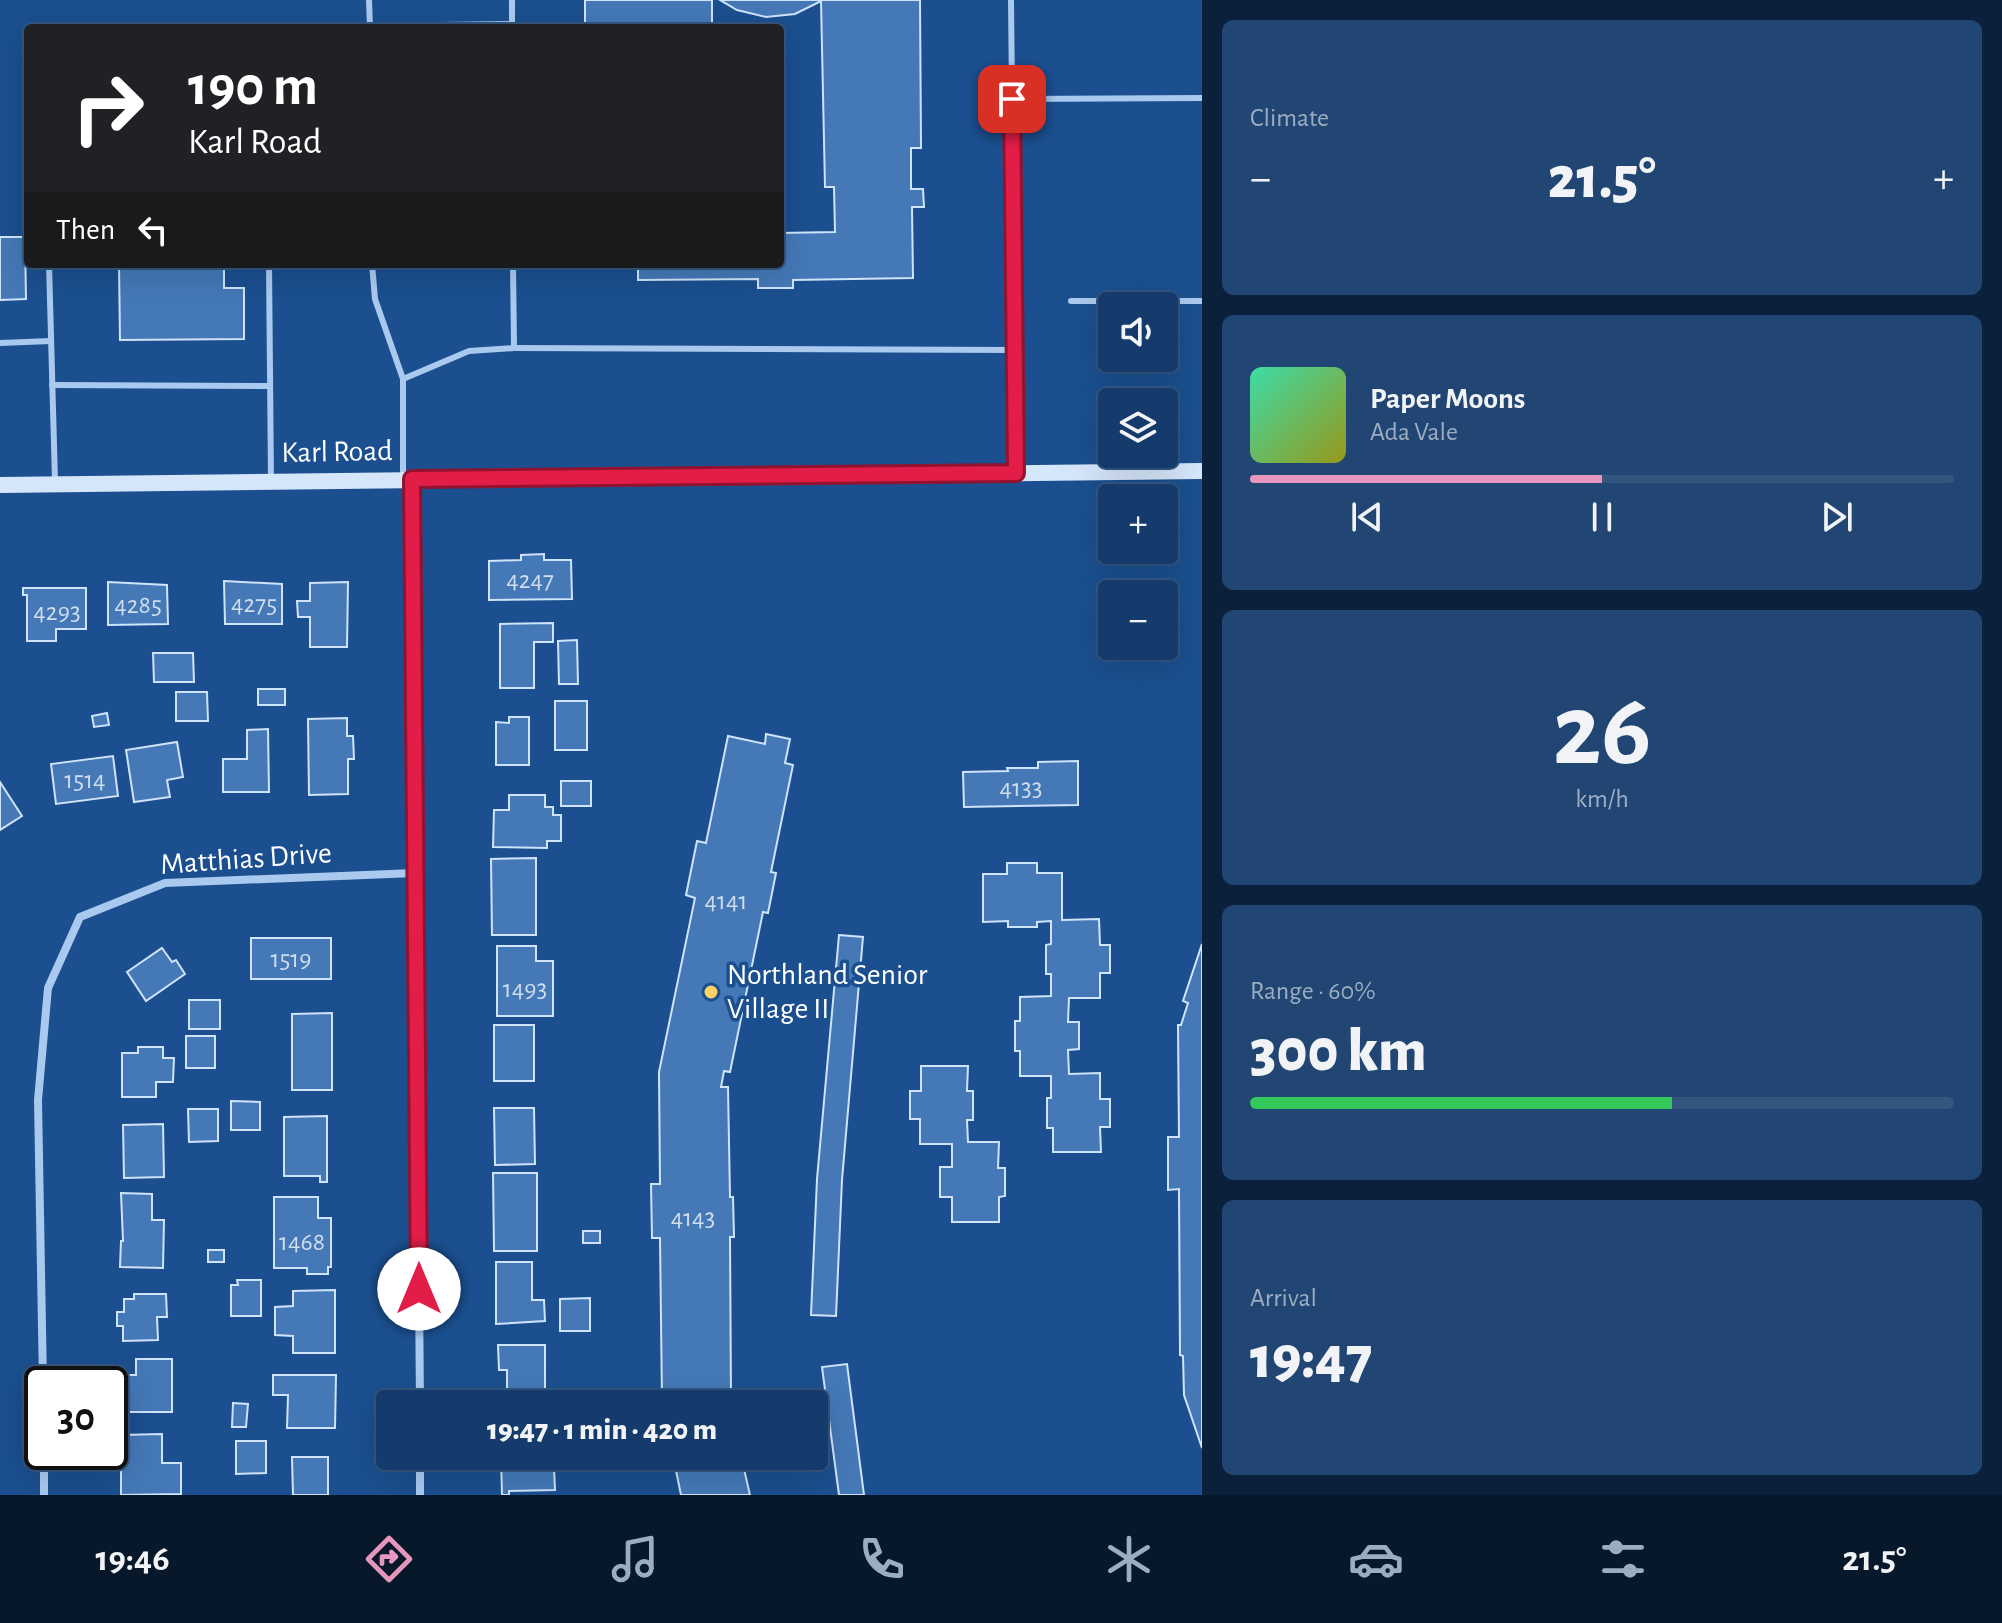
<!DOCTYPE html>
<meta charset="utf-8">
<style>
body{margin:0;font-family:"Alegreya Sans",sans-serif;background:#214673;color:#f1f3f6;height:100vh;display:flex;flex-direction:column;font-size:30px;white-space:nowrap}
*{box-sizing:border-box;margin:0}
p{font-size:26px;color:#9dadc1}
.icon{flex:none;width:44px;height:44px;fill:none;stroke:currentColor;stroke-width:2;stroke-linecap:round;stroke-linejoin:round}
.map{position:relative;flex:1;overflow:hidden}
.panel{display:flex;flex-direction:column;gap:20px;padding:20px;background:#0b203b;width:800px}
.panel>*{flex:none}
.banner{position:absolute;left:24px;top:24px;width:760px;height:244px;border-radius:8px;box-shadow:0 8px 32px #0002,0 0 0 2px #33557e;background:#202124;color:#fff;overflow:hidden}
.controls{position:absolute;left:1098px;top:292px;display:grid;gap:16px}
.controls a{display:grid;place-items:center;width:80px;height:80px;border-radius:8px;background:#143b6b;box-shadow:0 8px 32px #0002,0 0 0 2px #33557e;font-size:40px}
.speed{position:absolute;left:24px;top:1366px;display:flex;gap:16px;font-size:40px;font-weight:700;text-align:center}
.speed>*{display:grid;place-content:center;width:104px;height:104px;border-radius:50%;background:#143b6b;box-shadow:0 8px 32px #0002,0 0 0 2px #33557e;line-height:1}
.speed .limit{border:4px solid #111;border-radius:12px;background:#fff;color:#111}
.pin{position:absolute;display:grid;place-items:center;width:68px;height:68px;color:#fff;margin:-34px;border-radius:16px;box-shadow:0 4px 12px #0006}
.me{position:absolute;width:88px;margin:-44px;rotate:0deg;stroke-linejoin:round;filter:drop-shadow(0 0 6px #0008)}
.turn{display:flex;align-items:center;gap:28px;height:168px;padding:0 32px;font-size:36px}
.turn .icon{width:104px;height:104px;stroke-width:2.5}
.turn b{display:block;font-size:56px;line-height:68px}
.then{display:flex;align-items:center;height:76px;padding:0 32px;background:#0003;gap:16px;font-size:30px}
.big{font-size:60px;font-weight:800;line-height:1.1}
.panel .tile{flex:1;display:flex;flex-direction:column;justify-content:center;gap:12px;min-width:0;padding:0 28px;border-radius:12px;background:#214673}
.panel .dial{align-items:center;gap:0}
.dial b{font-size:104px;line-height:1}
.song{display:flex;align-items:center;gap:24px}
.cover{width:96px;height:96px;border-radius:12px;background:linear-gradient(135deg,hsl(160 70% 55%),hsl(60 70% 35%))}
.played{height:8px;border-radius:4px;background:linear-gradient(90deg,#e797bd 50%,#33557e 50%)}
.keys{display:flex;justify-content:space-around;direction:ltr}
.heat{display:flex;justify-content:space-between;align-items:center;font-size:44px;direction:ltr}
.charge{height:12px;border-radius:6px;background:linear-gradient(90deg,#34c759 60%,#33557e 0)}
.trip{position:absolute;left:376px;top:1390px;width:452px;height:80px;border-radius:8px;background:#143b6b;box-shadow:0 8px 32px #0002,0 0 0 2px #33557e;font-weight:800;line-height:80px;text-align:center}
.tab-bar{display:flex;height:128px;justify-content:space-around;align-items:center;background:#08182b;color:#9dadc1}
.tab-bar .icon{width:56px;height:56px}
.tab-bar .active{color:#e797bd}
.tab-bar b{font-size:36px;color:#f1f3f6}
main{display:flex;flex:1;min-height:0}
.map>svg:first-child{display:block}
</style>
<main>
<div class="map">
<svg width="1202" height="1495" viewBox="0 0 1202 1495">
<rect width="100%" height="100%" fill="#1b4f8f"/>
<g fill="#4478b7" stroke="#cfe3fa" stroke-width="2">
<path d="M 585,0 L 712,0 L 712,28 L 558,28 L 557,26 L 585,25 Z"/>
<path d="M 720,0 L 920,0 L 921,148 L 911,148 L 911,189 L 923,189 L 924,207 L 912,207 L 913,278 L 793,280 L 793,288 L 758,288 L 758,279 L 638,280 L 638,264 L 780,264 L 780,233 L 835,232 L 834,187 L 825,187 L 821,1 L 795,14 L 766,17 L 737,10 Z"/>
<path d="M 0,237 L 25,237 L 26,299 L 0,300 Z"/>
<path d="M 119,264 L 224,264 L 224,288 L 244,288 L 244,339 L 120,340 Z"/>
<path d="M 544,554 L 544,560 L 571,560 L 572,599 L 489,600 L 489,561 L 521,560 L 521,555 Z"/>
<path d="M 224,581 L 282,584 L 282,624 L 225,624 Z"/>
<path d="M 108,582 L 167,585 L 168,624 L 108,625 Z"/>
<path d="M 348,582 L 347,647 L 310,647 L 310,617 L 298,617 L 297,601 L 310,601 L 310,583 Z"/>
<path d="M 23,588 L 86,588 L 86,629 L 56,629 L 56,641 L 27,641 L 27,595 L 23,595 Z"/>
<path d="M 553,623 L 553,642 L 534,642 L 534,688 L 500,688 L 500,624 Z"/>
<path d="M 577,640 L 578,684 L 559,684 L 558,641 Z"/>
<path d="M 153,653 L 193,653 L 194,682 L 154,682 Z"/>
<rect x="258" y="689" width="27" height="16"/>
<path d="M 176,692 L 207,692 L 208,721 L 176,721 Z"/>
<rect x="555" y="701" width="32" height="49"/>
<path d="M 107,713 L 109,725 L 94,727 L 92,716 Z"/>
<path d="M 509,717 L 529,717 L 529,765 L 496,765 L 496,722 L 509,723 Z"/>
<path d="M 347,718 L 347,736 L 353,736 L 354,759 L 348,759 L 348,794 L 309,795 L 308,719 Z"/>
<path d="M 268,729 L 269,792 L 223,792 L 223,759 L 247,759 L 247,730 Z"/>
<path d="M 766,734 L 790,739 L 785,763 L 793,765 L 771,872 L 776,873 L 768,913 L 763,912 L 730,1072 L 724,1071 L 721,1087 L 728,1087 L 730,1197 L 733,1197 L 734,1237 L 730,1237 L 731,1401 L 727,1402 L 727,1404 L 664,1404 L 662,1401 L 660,1238 L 652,1238 L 651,1184 L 660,1184 L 659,1072 L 695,898 L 686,895 L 697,841 L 706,843 L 728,736 L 765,744 Z"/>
<path d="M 177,742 L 183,777 L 167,780 L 170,797 L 134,802 L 126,750 Z"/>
<path d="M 113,756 L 118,796 L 56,804 L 51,764 Z"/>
<path d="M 1078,761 L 1078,805 L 964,807 L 963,772 L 1008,771 L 1007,768 L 1038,768 L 1038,762 Z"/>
<rect x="561" y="781" width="30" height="25"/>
<path d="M 0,782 L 22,816 L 0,830 Z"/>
<path d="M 509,795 L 545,795 L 545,807 L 553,807 L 553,815 L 561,815 L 561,841 L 547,841 L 547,848 L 493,847 L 494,810 L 509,810 Z"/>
<path d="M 536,858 L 536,935 L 492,935 L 491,859 Z"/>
<path d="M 1007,863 L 1037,863 L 1037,873 L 1062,873 L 1062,920 L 1099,919 L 1100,945 L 1110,945 L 1110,973 L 1100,973 L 1100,998 L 1069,998 L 1068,1022 L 1079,1022 L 1079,1049 L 1068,1050 L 1069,1074 L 1100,1073 L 1100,1099 L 1110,1099 L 1110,1127 L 1100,1127 L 1101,1152 L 1053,1152 L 1053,1128 L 1047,1128 L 1047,1098 L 1051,1098 L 1051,1076 L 1020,1076 L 1020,1051 L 1015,1051 L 1015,1021 L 1020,1021 L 1020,997 L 1051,996 L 1051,974 L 1046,974 L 1046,945 L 1051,944 L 1051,921 L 1037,922 L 1037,927 L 1008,927 L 1008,921 L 983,922 L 983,874 L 1007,874 Z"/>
<path d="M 839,935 L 863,937 L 842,1180 L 836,1316 L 811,1315 L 817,1179 Z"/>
<rect x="251" y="938" width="80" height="41"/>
<path d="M 1202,944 L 1202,1448 L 1184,1395 L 1183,1356 L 1180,1355 L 1179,1189 L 1168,1190 L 1168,1137 L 1179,1137 L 1178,1025 L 1181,1025 L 1188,1003 L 1183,1001 Z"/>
<path d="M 497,946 L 536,946 L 536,961 L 553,961 L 553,1016 L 497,1016 Z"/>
<path d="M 162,948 L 172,962 L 176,960 L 185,974 L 146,1001 L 127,972 Z"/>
<rect x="189" y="1000" width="31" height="29"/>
<path d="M 332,1013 L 332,1090 L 292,1090 L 292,1014 Z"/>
<rect x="494" y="1025" width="40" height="56"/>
<rect x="186" y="1036" width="29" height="32"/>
<path d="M 138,1047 L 163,1047 L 163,1058 L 174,1058 L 173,1082 L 156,1082 L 156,1097 L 122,1097 L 122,1053 L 138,1053 Z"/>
<path d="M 921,1066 L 968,1066 L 967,1091 L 973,1091 L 973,1120 L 967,1120 L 968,1142 L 999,1142 L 998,1168 L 1005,1168 L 1005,1196 L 999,1197 L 999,1222 L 952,1222 L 952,1197 L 940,1197 L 940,1167 L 952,1167 L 952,1144 L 920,1144 L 920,1119 L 910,1119 L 910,1091 L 921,1091 Z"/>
<path d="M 231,1101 L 260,1102 L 260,1130 L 231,1130 Z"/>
<path d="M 494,1108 L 534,1108 L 535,1164 L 495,1165 Z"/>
<path d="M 188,1109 L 218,1109 L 218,1141 L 189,1142 Z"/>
<path d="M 327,1116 L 327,1182 L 320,1182 L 320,1176 L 284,1176 L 284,1117 Z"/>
<path d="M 163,1124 L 164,1177 L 124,1178 L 123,1125 Z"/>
<path d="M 493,1173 L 537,1173 L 537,1251 L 494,1251 Z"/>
<path d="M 121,1193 L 152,1194 L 152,1220 L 164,1220 L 163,1268 L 120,1267 L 121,1241 L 123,1241 Z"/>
<path d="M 274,1197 L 318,1197 L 318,1218 L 331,1218 L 331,1267 L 328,1267 L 328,1274 L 307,1274 L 307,1268 L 274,1268 Z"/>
<rect x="583" y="1231" width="17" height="12"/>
<rect x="208" y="1250" width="16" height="12"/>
<path d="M 496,1262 L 532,1262 L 532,1300 L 544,1300 L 545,1321 L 496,1324 Z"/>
<path d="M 237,1280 L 261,1280 L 261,1316 L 231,1316 L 231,1285 L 238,1285 Z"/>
<path d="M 335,1290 L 335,1353 L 293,1353 L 293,1336 L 275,1335 L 275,1307 L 293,1306 L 293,1291 Z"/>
<path d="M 134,1294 L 166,1294 L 167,1317 L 157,1317 L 158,1340 L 123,1341 L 123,1326 L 117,1326 L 117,1312 L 124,1312 L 124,1299 L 134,1299 Z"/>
<path d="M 590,1298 L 590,1331 L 560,1331 L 560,1299 Z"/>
<path d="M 498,1345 L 545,1345 L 545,1404 L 507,1404 L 507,1370 L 499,1370 Z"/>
<path d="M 136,1359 L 172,1359 L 172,1412 L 121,1412 L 121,1375 L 136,1375 Z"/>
<path d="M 847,1364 L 864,1495 L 839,1495 L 822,1367 Z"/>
<path d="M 273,1375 L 336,1375 L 335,1428 L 287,1428 L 288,1395 L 273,1395 Z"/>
<path d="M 233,1403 L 248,1404 L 246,1427 L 232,1427 Z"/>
<path d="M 162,1434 L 162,1463 L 181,1463 L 181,1494 L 121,1495 L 121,1435 Z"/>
<path d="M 236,1441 L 266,1441 L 266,1473 L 236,1474 Z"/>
<path d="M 501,1456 L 545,1456 L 545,1467 L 554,1467 L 555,1490 L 509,1491 L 509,1495 L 502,1495 Z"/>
<path d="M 673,1456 L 741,1456 L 750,1495 L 681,1495 Z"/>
<path d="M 292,1457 L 328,1457 L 328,1495 L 293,1495 Z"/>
</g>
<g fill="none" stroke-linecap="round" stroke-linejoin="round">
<g stroke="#a9c9ee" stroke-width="6">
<path d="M 369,0 L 370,28"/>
<path d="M 512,0 L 512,28"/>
<path d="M 1011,0 L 1016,473"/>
<path d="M 370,26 L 512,24"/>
<path d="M 1012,99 L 1202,98"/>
<path d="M 49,264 L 55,481"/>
<path d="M 269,264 L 271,481"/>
<path d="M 372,264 L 375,299 L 403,379"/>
<path d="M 1071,301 L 1202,301"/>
<path d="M 0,343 L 51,341"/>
<path d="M 514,348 L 1014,350"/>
<path d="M 52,385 L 270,386"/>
<path d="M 403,478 L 403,379 L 469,351 L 514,348 L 513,264"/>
</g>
<g stroke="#a9c9ee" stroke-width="8">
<path d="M 412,481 L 420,1404"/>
<path d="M 43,1384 L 38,1100 L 48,988 L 80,917 L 165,883 L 415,873"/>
<path d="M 44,1452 L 44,1495"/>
<path d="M 420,1456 L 420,1495"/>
</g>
<path stroke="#d6e6fa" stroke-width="16" d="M 0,485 L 1202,471"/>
</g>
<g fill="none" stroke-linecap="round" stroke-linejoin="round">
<g stroke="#92132f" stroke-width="20">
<path id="route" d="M 419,1289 L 412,479 L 1016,473 L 1012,99"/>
</g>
<use href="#route" stroke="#e11d48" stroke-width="14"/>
</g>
<circle fill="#ffd166" stroke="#1b4f8f" stroke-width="3" cx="711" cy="992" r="8"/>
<g text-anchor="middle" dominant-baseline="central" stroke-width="7" stroke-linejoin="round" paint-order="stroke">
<g font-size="26" fill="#d0dded">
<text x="530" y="580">4247</text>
<text x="254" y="604">4275</text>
<text x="138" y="605">4285</text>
<text x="57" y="612">4293</text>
<text x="85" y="780">1514</text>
<text x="1021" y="788">4133</text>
<text x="726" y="901">4141</text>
<text x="291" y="959">1519</text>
<text x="525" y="989">1493</text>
<text x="693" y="1218">4143</text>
<text x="302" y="1242">1468</text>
</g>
<g font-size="30" fill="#fff" stroke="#1b4f8f">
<text transform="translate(337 452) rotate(-1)">Karl Road</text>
<text transform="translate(246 859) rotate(-4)">Matthias Drive</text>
</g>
<g font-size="30" fill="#fff" stroke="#1b4f8f" text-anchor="start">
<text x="727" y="975">Northland Senior<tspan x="727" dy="34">Village II</tspan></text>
</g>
</g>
</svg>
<div class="controls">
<a><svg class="icon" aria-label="sound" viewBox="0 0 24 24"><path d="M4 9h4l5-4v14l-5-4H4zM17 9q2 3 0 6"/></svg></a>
<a><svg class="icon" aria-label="layers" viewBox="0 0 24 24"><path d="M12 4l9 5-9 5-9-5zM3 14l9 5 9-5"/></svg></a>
<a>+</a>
<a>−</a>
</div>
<div class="speed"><div class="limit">30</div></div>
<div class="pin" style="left:1012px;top:99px;background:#d93025"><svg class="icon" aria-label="arrive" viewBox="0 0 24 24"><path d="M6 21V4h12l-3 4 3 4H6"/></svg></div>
<svg class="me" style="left:419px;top:1289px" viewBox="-20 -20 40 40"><circle r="19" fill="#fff"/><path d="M0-13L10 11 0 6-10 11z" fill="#e11d48"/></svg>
<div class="trip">19:47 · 1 min · 420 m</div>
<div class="banner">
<div class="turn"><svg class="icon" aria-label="right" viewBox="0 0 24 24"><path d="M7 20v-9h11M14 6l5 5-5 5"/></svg><div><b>190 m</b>Karl Road</div></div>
<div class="then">Then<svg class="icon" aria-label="left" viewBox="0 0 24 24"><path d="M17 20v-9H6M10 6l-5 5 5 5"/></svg></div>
</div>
</div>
<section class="panel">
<div class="tile"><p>Climate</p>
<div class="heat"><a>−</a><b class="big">21.5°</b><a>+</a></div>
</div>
<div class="tile">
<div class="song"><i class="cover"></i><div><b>Paper Moons</b><p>Ada Vale</p></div></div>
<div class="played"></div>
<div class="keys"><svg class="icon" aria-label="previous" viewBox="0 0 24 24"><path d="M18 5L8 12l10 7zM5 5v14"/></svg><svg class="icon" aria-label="pause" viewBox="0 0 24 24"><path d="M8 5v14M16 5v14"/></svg><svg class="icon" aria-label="next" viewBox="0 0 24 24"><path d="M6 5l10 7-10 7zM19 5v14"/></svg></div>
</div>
<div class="tile dial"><b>26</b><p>km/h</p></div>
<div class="tile"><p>Range · 60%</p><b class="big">300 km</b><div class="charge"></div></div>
<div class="tile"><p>Arrival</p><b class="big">19:47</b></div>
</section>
</main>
<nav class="tab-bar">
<b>19:46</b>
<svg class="icon active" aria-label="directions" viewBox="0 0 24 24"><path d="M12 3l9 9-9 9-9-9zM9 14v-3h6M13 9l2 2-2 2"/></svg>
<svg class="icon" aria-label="music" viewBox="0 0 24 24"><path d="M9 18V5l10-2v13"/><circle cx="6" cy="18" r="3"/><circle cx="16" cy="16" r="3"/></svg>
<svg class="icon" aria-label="phone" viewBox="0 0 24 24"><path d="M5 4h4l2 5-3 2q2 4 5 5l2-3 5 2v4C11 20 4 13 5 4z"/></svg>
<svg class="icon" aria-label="climate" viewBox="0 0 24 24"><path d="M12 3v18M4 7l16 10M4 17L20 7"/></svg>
<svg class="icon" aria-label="car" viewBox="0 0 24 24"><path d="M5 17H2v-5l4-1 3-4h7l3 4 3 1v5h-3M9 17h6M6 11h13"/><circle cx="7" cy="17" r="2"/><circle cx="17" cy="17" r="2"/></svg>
<svg class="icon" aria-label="filters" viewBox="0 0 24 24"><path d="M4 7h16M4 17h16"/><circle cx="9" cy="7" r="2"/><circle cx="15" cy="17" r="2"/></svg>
<b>21.5°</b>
</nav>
